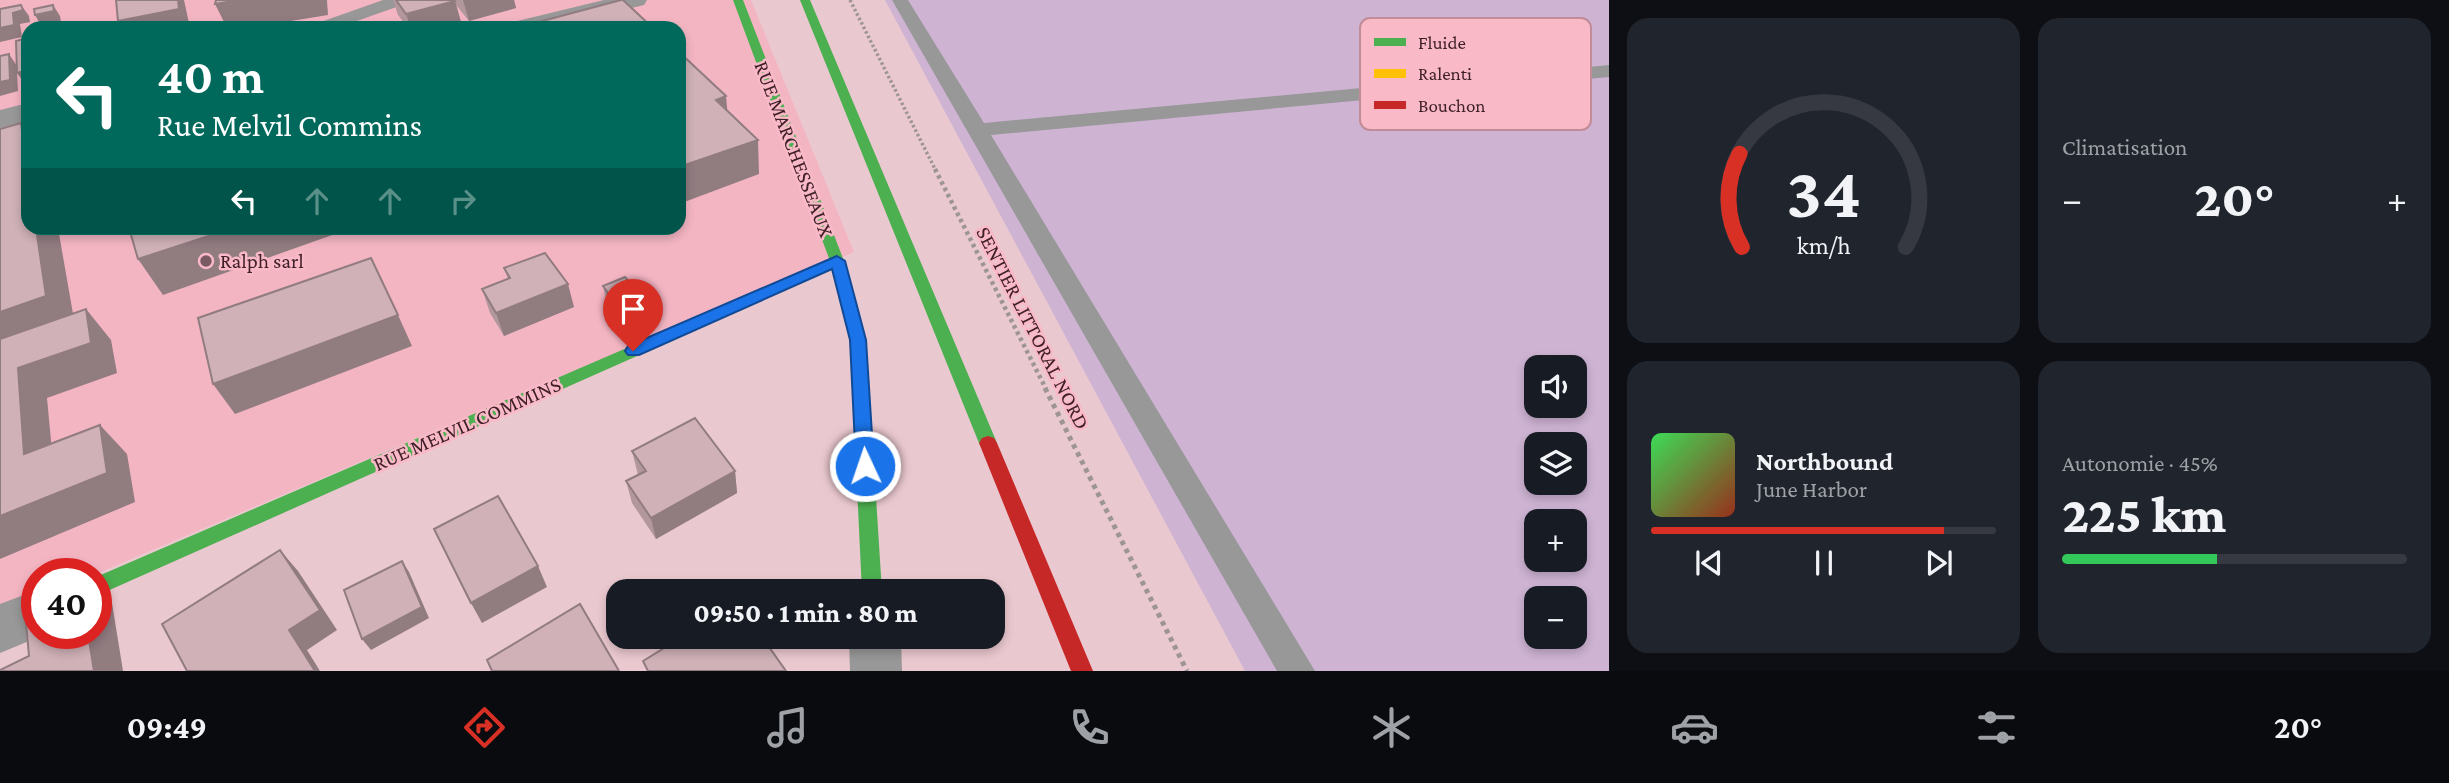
<!DOCTYPE html>
<html lang="fr">
<meta charset="utf-8">
<style>
body{margin:0;font-family:"Crimson Pro",serif;background:#20242c;color:#f1f3f6;height:100vh;display:flex;flex-direction:column;font-size:26px;white-space:nowrap}
*{box-sizing:border-box;margin:0}
p{font-size:23px;color:#9ea1a6}
.icon{flex:none;width:38px;height:38px;fill:none;stroke:currentColor;stroke-width:2;stroke-linecap:round;stroke-linejoin:round}
.map{position:relative;flex:1;overflow:hidden}
.sheet{display:flex;flex-direction:column;gap:18px;padding:18px;background:#0d0f14;width:840px}
.sheet>*{flex:none}
.top-card{position:absolute;left:21px;top:21px;width:665px;height:214px;border-radius:21px;box-shadow:0 4px 10px #0003;background:#00695c;color:#fff;overflow:hidden}
.tools{position:absolute;left:1524px;top:355px;display:grid;gap:14px}
.tools a{display:grid;place-items:center;width:63px;height:63px;border-radius:14px;background:#171b24;box-shadow:0 4px 10px #0003;font-size:35px}
.speed{position:absolute;left:21px;top:558px;display:flex;gap:14px;font-size:35px;font-weight:700;text-align:center}
.speed>*{display:grid;place-content:center;width:91px;height:91px;border-radius:50%;background:#171b24;box-shadow:0 4px 10px #0003;line-height:1}
.speed .limit{border:10px solid #d22;background:#fff;color:#111}
.pin{position:absolute;display:grid;place-items:center;width:60px;height:60px;color:#fff;margin:-72px -30px;border-radius:50% 50% 50% 0;rotate:-45deg;box-shadow:0 0 7px #0007}
.pin .icon{rotate:45deg}
.me{position:absolute;width:77px;margin:-38px;rotate:357deg;stroke-linejoin:round;filter:drop-shadow(0 0 5px #0008)}
.turn{display:flex;align-items:center;gap:24px;height:147px;padding:0 21px;font-size:32px}
.turn .icon{width:91px;height:91px;stroke-width:2.5}
.turn b{display:block;font-size:49px;line-height:60px}
.lanes{display:flex;align-items:center;height:66px;padding:0 21px;background:#0003;justify-content:center;gap:35px;direction:ltr}
.lanes .off{opacity:.35}
.big{font-size:52px;font-weight:800;line-height:1.1}
.sheet .widget{flex:1;display:flex;flex-direction:column;justify-content:center;gap:10px;min-width:0;padding:0 24px;border-radius:21px;background:#20242c}
.sheet .dial{align-items:center;gap:0}
.dial svg{height:182px;overflow:visible;fill:none;stroke:#363941;stroke-width:7;stroke-linecap:round;text-anchor:middle}
.dial text{fill:#f1f3f6;stroke:none}
.song{display:flex;align-items:center;gap:21px}
.cover{width:84px;height:84px;border-radius:10px;background:linear-gradient(135deg,hsl(130 70% 55%),hsl(10 70% 35%))}
.played{height:7px;border-radius:4px;background:linear-gradient(90deg,#d93025 85%,#363941 85%)}
.keys{display:flex;justify-content:space-around;direction:ltr}
.heat{display:flex;justify-content:space-between;align-items:center;font-size:38px;direction:ltr}
.charge{height:10px;border-radius:5px;background:linear-gradient(90deg,#34c759 45%,#363941 0)}
.sheet .tiles{flex:1;display:grid;gap:18px;grid-template-columns:repeat(2,1fr)}
.trip{position:absolute;left:606px;top:579px;width:399px;height:70px;border-radius:21px;background:#171b24;box-shadow:0 4px 10px #0003;font-weight:800;line-height:70px;text-align:center}
.tab-bar{display:flex;height:112px;justify-content:space-around;align-items:center;background:#090b0e;color:#9ea1a6}
.tab-bar .icon{width:49px;height:49px}
.tab-bar .on{color:#d93025}
.tab-bar b{font-size:32px;color:#f1f3f6}
main{display:flex;flex:1;min-height:0}
.map>svg:first-child{display:block}
</style>
<main>
<div class="map">
<svg width="1609" height="671" viewBox="0 0 1609 671">
<rect width="100%" height="100%" fill="#eac8cf"/>
<path fill="#f4b5c3" fill-rule="evenodd" d="M 0,0 L 751,0 L 854,252 L 96,574 L 37,574 L 37,613 L 0,629 ZM 28,28 L 679,28 L 679,228 L 28,228 Z"/>
<path fill="#ceb3d3" fill-rule="evenodd" d="M 885,0 L 1609,0 L 1609,671 L 1245,671 ZM 1536,368 L 1575,368 L 1575,406 L 1536,406 ZM 1536,444 L 1575,444 L 1575,483 L 1536,483 ZM 1536,522 L 1575,522 L 1575,560 L 1536,560 ZM 1536,598 L 1575,598 L 1575,637 L 1536,637 Z"/>
<g fill="none" stroke-linecap="round" stroke-linejoin="round">
<path stroke="#9d9496" stroke-width="3.5" stroke-dasharray="2.5 2.5" stroke-linecap="butt" d="M 850,0 L 936,171"/>
<path stroke="#9d9496" stroke-width="4.5" stroke-dasharray="3.5 3.5" stroke-linecap="butt" d="M 935,169 L 1046,389"/>
<path stroke="#9d9496" stroke-width="5" stroke-dasharray="4.5 4.5" stroke-linecap="butt" d="M 1045,388 L 1187,671"/>
<g fill="#989899" fill-rule="evenodd">
<path d="M 383,0 L 407,0 L 405,4 L 337,28 L 312,28 L 315,24 Z"/>
<path d="M 892,0 L 908,0 L 984,123 L 1609,65 L 1609,77 L 991,135 L 1315,671 L 1277,671 Z"/>
</g>
<g fill="#989899" fill-rule="evenodd">
<path d="M 604,0 L 647,0 L 644,5 L 550,28 L 505,28 L 509,23 Z"/>
<path d="M 28,103 L 28,121 L 0,128 L 0,110 Z"/>
<path d="M 37,590 L 37,634 L 46,634 L 0,653 L 0,604 Z"/>
<path d="M 849,637 L 901,637 L 902,671 L 850,671 Z"/>
</g>
<g fill="#4caf50" fill-rule="evenodd">
<path d="M 733,0 L 743,0 L 844,261 L 866,339 L 882,592 L 862,592 L 850,339 L 830,261 Z"/>
<path d="M 800,0 L 810,0 L 997,443 L 994,448 L 988,450 L 982,448 L 979,443 Z"/>
<path d="M 747,296 L 755,301 L 752,305 L 96,596 L 96,577 Z"/>
</g>
<path fill="#ffc107" fill-rule="evenodd" d="M 837,256 L 844,261 L 842,264 L 752,305 L 747,306 L 739,301 L 742,297 Z"/>
<path fill="#c62828" fill-rule="evenodd" d="M 988,436 L 994,438 L 997,443 L 1093,671 L 1071,671 L 979,443 L 982,438 Z"/>
</g>
<g fill="#b2989d">
<path d="M 393,0 L 514,0 L 516,8 L 469,21 L 456,5 L 461,22 L 437,28 L 408,28 L 398,15 Z"/>
<path d="M 504,268 L 574,307 L 504,336 L 490,313 L 482,289 L 508,279 Z"/>
<path d="M 603,286 L 638,303 L 616,312 L 606,298 Z"/>
<path d="M 632,451 L 735,471 L 737,493 L 656,539 L 632,503 L 626,481 L 638,475 Z"/>
</g>
<g fill="#917c80">
<path d="M 178,0 L 184,0 L 190,28 L 122,28 L 118,21 Z"/>
<path d="M 239,0 L 327,0 L 328,15 L 248,28 L 227,28 L 215,4 Z"/>
<path d="M 463,0 L 514,0 L 516,8 L 469,21 Z"/>
<path d="M 455,1 L 461,22 L 437,28 L 411,28 L 406,14 Z"/>
<path d="M 21,5 L 29,16 L 30,22 L 20,24 L 22,37 L 0,42 L 0,28 L 13,13 Z"/>
<path d="M 53,5 L 60,16 L 61,22 L 42,27 L 35,15 Z"/>
<path d="M 9,54 L 17,66 L 28,70 L 28,88 L 17,73 L 18,91 L 0,96 L 0,82 Z"/>
<path d="M 726,96 L 729,129 L 716,100 Z"/>
<path d="M 21,123 L 28,132 L 28,172 Z"/>
<path d="M 758,140 L 759,174 L 679,204 L 679,167 Z"/>
<path d="M 36,228 L 58,228 L 76,331 L 0,358 L 0,312 Z"/>
<path d="M 233,228 L 352,228 L 163,295 L 138,259 Z"/>
<path d="M 568,284 L 574,307 L 504,336 L 496,313 Z"/>
<path d="M 636,290 L 638,303 L 616,312 L 613,300 Z"/>
<path d="M 86,309 L 111,340 L 117,373 L 47,398 L 55,483 L 24,454 L 18,368 Z"/>
<path d="M 398,315 L 412,346 L 235,414 L 213,384 Z"/>
<path d="M 100,425 L 127,454 L 135,502 L 0,559 L 0,516 Z"/>
<path d="M 735,471 L 737,493 L 656,539 L 651,518 Z"/>
<path d="M 280,550 L 298,571 L 337,630 L 307,650 L 320,671 L 315,671 L 289,630 Z"/>
<path d="M 402,561 L 409,572 L 429,618 L 371,650 L 362,639 Z"/>
<path d="M 538,566 L 547,587 L 482,623 L 471,603 Z"/>
<path d="M 96,589 L 112,603 L 123,671 L 94,671 L 88,634 L 96,634 Z"/>
</g>
<g fill="#cfb1b7" stroke="#917c80" stroke-width="2">
<path d="M 116,0 L 178,0 L 179,9 L 118,21 Z"/>
<path d="M 216,0 L 239,0 L 215,4 Z"/>
<path d="M 396,0 L 454,0 L 455,1 L 406,14 Z"/>
<path d="M 621,0 L 623,0 L 653,28 L 516,28 Z"/>
<path d="M 21,5 L 23,10 L 13,13 L 14,25 L 0,28 L 0,9 Z"/>
<path d="M 53,5 L 54,11 L 35,15 L 34,9 Z"/>
<path d="M 28,38 L 28,70 L 17,73 L 16,41 Z"/>
<path d="M 679,52 L 726,96 L 716,100 L 758,140 L 679,167 Z"/>
<path d="M 9,54 L 10,80 L 0,82 L 0,56 Z"/>
<path d="M 21,123 L 28,172 L 28,228 L 36,228 L 46,296 L 0,312 L 0,129 Z"/>
<path d="M 129,228 L 233,228 L 138,259 Z"/>
<path d="M 545,253 L 568,284 L 496,313 L 482,289 L 510,278 L 504,268 Z"/>
<path d="M 371,258 L 398,315 L 213,384 L 198,318 Z"/>
<path d="M 625,277 L 636,290 L 613,300 L 603,286 Z"/>
<path d="M 86,309 L 91,343 L 18,368 L 24,454 L 100,425 L 107,473 L 0,516 L 0,339 Z"/>
<path d="M 695,418 L 735,471 L 651,518 L 626,481 L 646,471 L 632,451 Z"/>
<path d="M 498,496 L 538,566 L 471,603 L 434,529 Z"/>
<path d="M 280,550 L 320,610 L 289,630 L 315,671 L 187,671 L 162,624 Z"/>
<path d="M 402,561 L 422,607 L 362,639 L 344,590 Z"/>
<path d="M 37,595 L 37,634 L 88,634 L 94,671 L 0,671 L 0,670 L 29,656 L 24,600 Z"/>
<path d="M 580,604 L 619,671 L 492,671 L 487,660 Z"/>
<path d="M 682,637 L 762,637 L 786,671 L 648,671 L 643,661 Z"/>
</g>
<path fill="#1a73e8" stroke="#114b97" stroke-width="2" d="M 837,256 L 845,261 L 866,340 L 874,466 L 871,471 L 865,473 L 859,471 L 856,466 L 850,340 L 832,269 L 639,355 L 628,355 L 625,351 L 628,346 Z"/>
<circle fill="#7a5a62" stroke="#f9b9c7" stroke-width="2.5" cx="206" cy="261" r="7"/>
<g text-anchor="middle" dominant-baseline="central" stroke-width="5" stroke-linejoin="round" paint-order="stroke">
<g font-size="21" fill="#3e1f27" stroke="#f9b9c7">
<text transform="translate(794 149) rotate(69)">RUE MARCHESSEAUX</text>
<text transform="translate(1033 328) rotate(63)">SENTIER LITTORAL NORD</text>
<text transform="translate(467 424) rotate(-24)">RUE MELVIL COMMINS</text>
</g>
<g font-size="21" fill="#3e1f27" stroke="#f9b9c7" text-anchor="start">
<text x="220" y="261">Ralph sarl</text>
</g>
</g>
<rect x="1360" y="18" width="231" height="112" rx="10" fill="#f9b9c7" stroke="#c18b97" stroke-width="2"/>
<rect x="1374" y="38" width="32" height="8" fill="#4caf50"/>
<rect x="1374" y="69" width="32" height="9" fill="#ffc107"/>
<rect x="1374" y="101" width="32" height="8" fill="#c62828"/>
<g font-size="19" fill="#3e1f27">
<text x="1418" y="49">Fluide</text>
<text x="1418" y="80">Ralenti</text>
<text x="1418" y="112">Bouchon</text>
</g>
</svg>
<div class="tools">
<a><svg class="icon" aria-label="sound" viewBox="0 0 24 24"><path d="M4 9h4l5-4v14l-5-4H4zM17 9q2 3 0 6"/></svg></a>
<a><svg class="icon" aria-label="layers" viewBox="0 0 24 24"><path d="M12 4l9 5-9 5-9-5zM3 14l9 5 9-5"/></svg></a>
<a>+</a>
<a>−</a>
</div>
<div class="speed"><div class="limit">40</div></div>
<div class="pin" style="left:633px;top:351px;background:#d93025"><svg class="icon" aria-label="arrive" viewBox="0 0 24 24"><path d="M6 21V4h12l-3 4 3 4H6"/></svg></div>
<svg class="me" style="left:865px;top:466px" viewBox="-20 -20 40 40"><circle r="17" fill="#1a73e8" stroke="#fff" stroke-width="3"/><path d="M0-11L8 9 0 5-8 9z" fill="#fff"/></svg>
<div class="trip">09:50 · 1 min · 80 m</div>
<div class="top-card">
<div class="turn"><svg class="icon" aria-label="left" viewBox="0 0 24 24"><path d="M17 20v-9H6M10 6l-5 5 5 5"/></svg><div><b>40 m</b>Rue Melvil Commins</div></div>
<div class="lanes"><svg class="icon" aria-label="left" viewBox="0 0 24 24"><path d="M17 20v-9H6M10 6l-5 5 5 5"/></svg><svg class="icon off" aria-label="ahead" viewBox="0 0 24 24"><path d="M12 20V5M6 11l6-6 6 6"/></svg><svg class="icon off" aria-label="ahead" viewBox="0 0 24 24"><path d="M12 20V5M6 11l6-6 6 6"/></svg><svg class="icon off" aria-label="right" viewBox="0 0 24 24"><path d="M7 20v-9h11M14 6l5 5-5 5"/></svg></div>
</div>
</div>
<section class="sheet">
<div class="tiles">
<div class="widget dial"><svg viewBox="0 0 100 80">
<path d="M14 69A42 42 0 1 1 86 69"/>
<path d="M14 69A42 42 0 0 1 13 28" stroke="#d93025"/>
<text x="50" y="56" font-size="32" font-weight="700">34</text>
<text x="50" y="72" font-size="11">km/h</text>
</svg></div>
<div class="widget"><p>Climatisation</p>
<div class="heat"><a>−</a><b class="big">20°</b><a>+</a></div>
</div>
<div class="widget">
<div class="song"><i class="cover"></i><div><b>Northbound</b><p>June Harbor</p></div></div>
<div class="played"></div>
<div class="keys"><svg class="icon" aria-label="previous" viewBox="0 0 24 24"><path d="M18 5L8 12l10 7zM5 5v14"/></svg><svg class="icon" aria-label="pause" viewBox="0 0 24 24"><path d="M8 5v14M16 5v14"/></svg><svg class="icon" aria-label="next" viewBox="0 0 24 24"><path d="M6 5l10 7-10 7zM19 5v14"/></svg></div>
</div>
<div class="widget"><p>Autonomie · 45%</p><b class="big">225 km</b><div class="charge"></div></div>
</div>
</section>
</main>
<nav class="tab-bar">
<b>09:49</b>
<svg class="icon on" aria-label="directions" viewBox="0 0 24 24"><path d="M12 3l9 9-9 9-9-9zM9 14v-3h6M13 9l2 2-2 2"/></svg>
<svg class="icon" aria-label="music" viewBox="0 0 24 24"><path d="M9 18V5l10-2v13"/><circle cx="6" cy="18" r="3"/><circle cx="16" cy="16" r="3"/></svg>
<svg class="icon" aria-label="phone" viewBox="0 0 24 24"><path d="M5 4h4l2 5-3 2q2 4 5 5l2-3 5 2v4C11 20 4 13 5 4z"/></svg>
<svg class="icon" aria-label="climate" viewBox="0 0 24 24"><path d="M12 3v18M4 7l16 10M4 17L20 7"/></svg>
<svg class="icon" aria-label="car" viewBox="0 0 24 24"><path d="M5 17H2v-5l4-1 3-4h7l3 4 3 1v5h-3M9 17h6M6 11h13"/><circle cx="7" cy="17" r="2"/><circle cx="17" cy="17" r="2"/></svg>
<svg class="icon" aria-label="filters" viewBox="0 0 24 24"><path d="M4 7h16M4 17h16"/><circle cx="9" cy="7" r="2"/><circle cx="15" cy="17" r="2"/></svg>
<b>20°</b>
</nav>
